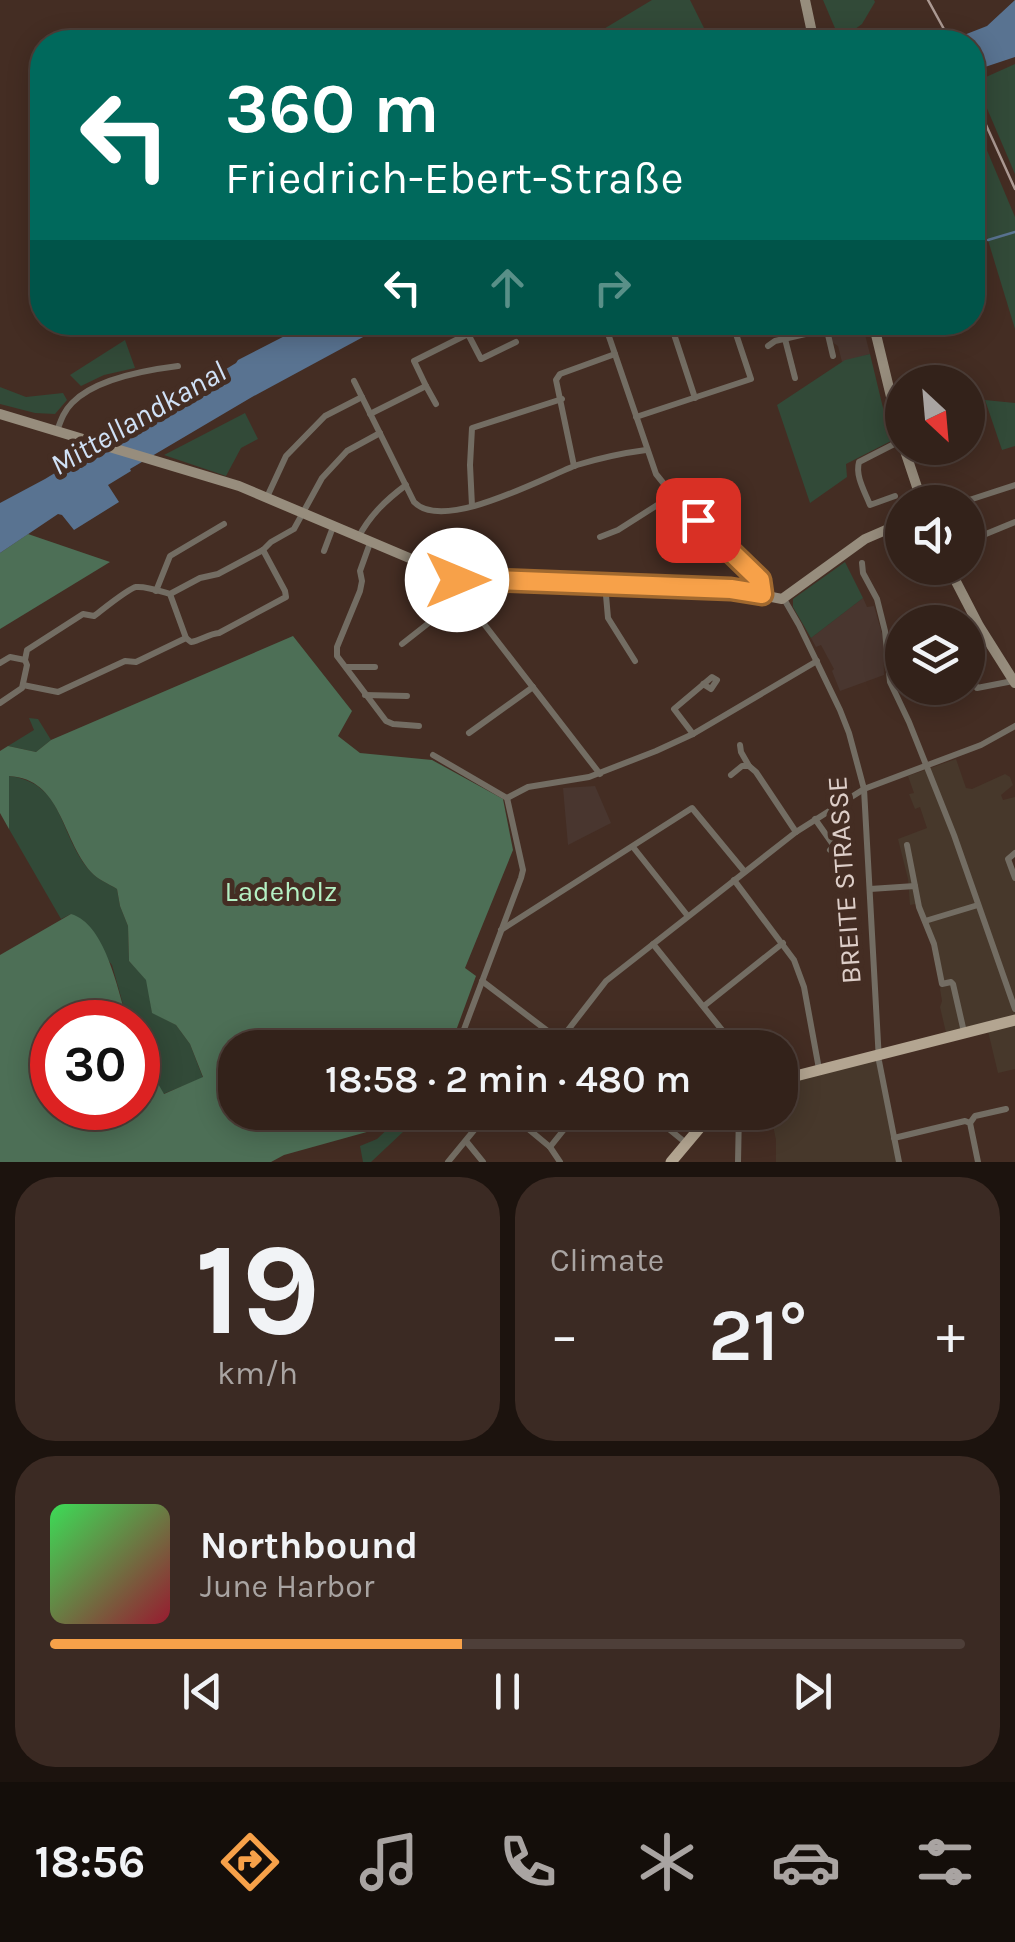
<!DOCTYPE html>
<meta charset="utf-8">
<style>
body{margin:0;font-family:Karla,sans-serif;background:#3b2a23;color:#f1f3f6;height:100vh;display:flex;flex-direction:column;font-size:38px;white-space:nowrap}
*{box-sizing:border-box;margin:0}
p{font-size:32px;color:#a9a4a2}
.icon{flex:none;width:55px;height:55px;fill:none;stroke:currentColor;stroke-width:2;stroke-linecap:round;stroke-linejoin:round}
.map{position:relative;height:1162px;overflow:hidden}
.details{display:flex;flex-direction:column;gap:15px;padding:15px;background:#1c130e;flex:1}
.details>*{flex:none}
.guide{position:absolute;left:30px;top:30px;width:955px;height:305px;border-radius:40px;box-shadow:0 5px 25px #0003,0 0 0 2px #4e3f39;background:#00695c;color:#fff;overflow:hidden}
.needle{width:65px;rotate:154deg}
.controls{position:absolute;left:885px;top:365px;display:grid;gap:20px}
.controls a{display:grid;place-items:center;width:100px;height:100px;border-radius:50%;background:#33221a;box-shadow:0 5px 25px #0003,0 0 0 2px #4e3f39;font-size:50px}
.speed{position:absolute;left:30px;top:1000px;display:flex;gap:20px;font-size:50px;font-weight:700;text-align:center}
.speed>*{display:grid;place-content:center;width:130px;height:130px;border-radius:50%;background:#33221a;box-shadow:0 5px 25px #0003,0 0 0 2px #4e3f39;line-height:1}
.speed .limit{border:15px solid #d22;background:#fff;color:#111}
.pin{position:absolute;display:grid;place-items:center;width:85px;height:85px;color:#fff;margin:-42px;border-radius:20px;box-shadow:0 5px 15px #0006}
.me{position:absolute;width:110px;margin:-55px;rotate:90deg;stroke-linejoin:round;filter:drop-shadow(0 0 8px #0008)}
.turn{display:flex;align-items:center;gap:35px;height:210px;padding:0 30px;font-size:45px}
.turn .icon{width:130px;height:130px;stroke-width:2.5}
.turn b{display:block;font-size:70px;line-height:85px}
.lanes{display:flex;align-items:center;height:95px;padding:0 30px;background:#0003;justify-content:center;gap:50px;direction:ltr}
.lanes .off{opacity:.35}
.big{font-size:75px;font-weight:600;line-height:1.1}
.details .widget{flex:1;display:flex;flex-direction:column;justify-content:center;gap:15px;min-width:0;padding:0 35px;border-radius:40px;background:#3b2a23}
.details .dial{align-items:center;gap:0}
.dial b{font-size:130px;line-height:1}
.song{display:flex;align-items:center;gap:30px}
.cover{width:120px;height:120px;border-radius:15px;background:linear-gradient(135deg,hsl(130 70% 55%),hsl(350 70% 35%))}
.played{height:10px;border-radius:5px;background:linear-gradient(90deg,#f7a149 45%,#4e3f39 45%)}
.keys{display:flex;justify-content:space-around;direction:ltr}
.heat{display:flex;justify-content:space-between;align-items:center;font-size:55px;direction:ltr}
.details .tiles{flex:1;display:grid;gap:15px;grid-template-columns:1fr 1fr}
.widget:last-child{grid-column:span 2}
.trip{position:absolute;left:218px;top:1030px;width:580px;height:100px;border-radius:40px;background:#33221a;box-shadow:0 5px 25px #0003,0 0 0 2px #4e3f39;font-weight:600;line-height:100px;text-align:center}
.tab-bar{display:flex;height:160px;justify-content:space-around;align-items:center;background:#140e0a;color:#a9a4a2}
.tab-bar .icon{width:70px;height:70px}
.tab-bar .active{color:#f7a149}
.tab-bar b{font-size:45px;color:#f1f3f6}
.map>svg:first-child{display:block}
</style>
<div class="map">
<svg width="1015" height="1162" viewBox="0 0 1015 1162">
<rect width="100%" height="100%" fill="#442d23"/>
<g fill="#47382b">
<path d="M 956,759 L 966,788 L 972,789 L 1005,774 L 1010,777 L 1013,785 L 1001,795 L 1003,800 L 1015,797 L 1015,853 L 1011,855 L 1015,878 L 1015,1069 L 998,1073 L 987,1027 L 947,1037 L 940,1007 L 942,1001 L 940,989 L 942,983 L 933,943 L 916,904 L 910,905 L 908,879 L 898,839 L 927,828 L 920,807 L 915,809 L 909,794 L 914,793 L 908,776 Z"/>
<path d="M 878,1054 L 899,1162 L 776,1162 L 776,1140 L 773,1125 L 762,1129 L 739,1129 L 739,1113 L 780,1112 L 780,1080 Z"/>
</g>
<g fill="#49362f">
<path d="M 862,323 L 870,354 L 842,362 L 838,346 L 832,342 L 830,330 Z"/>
<path d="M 863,598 L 867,607 L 874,606 L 883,637 L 884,675 L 840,691 L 832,671 L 834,669 L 821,645 L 816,647 L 811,638 Z"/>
<path d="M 595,786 L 611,823 L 568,845 L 563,788 Z"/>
</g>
<g fill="#324a38">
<path d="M 652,0 L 690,0 L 711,42 L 582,42 Z"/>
<path d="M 823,0 L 874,0 L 875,2 L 862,24 L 840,40 Z"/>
<path d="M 1015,64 L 1015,174 L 977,85 L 986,77 Z"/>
<path d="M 986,148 L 1015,217 L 1015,329 L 973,191 L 973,150 Z"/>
<path d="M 125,340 L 135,368 L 104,375 L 81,386 L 70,375 Z"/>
<path d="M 870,354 L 891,441 L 846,464 L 847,477 L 810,503 L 777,405 L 845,360 Z"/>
<path d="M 0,387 L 26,397 L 63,393 L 67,400 L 55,414 L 35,413 L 0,404 Z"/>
<path d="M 985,400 L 1015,403 L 1015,446 L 1002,450 Z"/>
<path d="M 245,413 L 258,439 L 241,448 L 226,476 L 164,455 Z"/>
<path d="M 845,562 L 863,598 L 811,638 L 793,607 L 793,599 Z"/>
<path d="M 29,718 L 38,719 L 51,740 L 36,752 L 8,746 L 34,730 Z"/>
<path d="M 9,776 C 66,783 58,836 91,872 C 97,879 109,884 117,889 L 120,906 L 128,926 L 129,961 L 147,980 L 152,1012 L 176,1025 L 190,1044 L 203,1078 L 163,1094 L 138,1049 L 138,1022 L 128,1022 L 112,965 L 71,914 L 61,919 L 9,829 Z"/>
<path d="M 392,1125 L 404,1131 L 371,1162 L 363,1162 L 360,1146 L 377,1139 Z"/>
</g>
<g fill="#4d6f56">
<path d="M 28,534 L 110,562 L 0,629 L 0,553 Z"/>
<path d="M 293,636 L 352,711 L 338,736 L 360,753 L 432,760 L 503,799 L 513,850 L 465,968 L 476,976 L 450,1047 L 235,1048 L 235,1112 L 393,1113 L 374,1130 L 284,1155 L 271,1162 L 0,1162 L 0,955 L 71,914 C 106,924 118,992 128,1022 L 52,1022 L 52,1108 L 138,1108 L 138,1049 L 164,1094 L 203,1077 L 190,1044 L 176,1025 L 152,1013 L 146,980 L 129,961 L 128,926 L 120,906 L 117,889 C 109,884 97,879 91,872 C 61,838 62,779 9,776 L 9,829 L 0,813 L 0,751 L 8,746 L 36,752 L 51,740 Z"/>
</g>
<g fill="#597391">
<path d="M 1015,0 L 1015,57 L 973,71 L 972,42 L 946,42 L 987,26 Z"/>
<path d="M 310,323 L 389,323 L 252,397 L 130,469 L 131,471 L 108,485 L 119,502 L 74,530 L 62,515 L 58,514 L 0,553 L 0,503 L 45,479 L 236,363 L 238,360 Z"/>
</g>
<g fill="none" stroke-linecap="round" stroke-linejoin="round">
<path stroke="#597391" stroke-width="2.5" d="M 988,240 L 1015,232"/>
<g stroke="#736d63" stroke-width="6">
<path d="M 604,322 L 656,474 L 673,495 L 760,580 L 763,585 L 763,594"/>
<path d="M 670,322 L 695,398"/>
<path d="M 825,322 L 833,356"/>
<path d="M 608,331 L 634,322"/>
<path d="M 785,339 L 795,378"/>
<path d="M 768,346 L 775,341 L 827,329"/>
<path d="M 354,381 L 414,502 C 444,533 544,477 577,465 C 600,458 623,453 646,450"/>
<path d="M 426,386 L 436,404"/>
<path d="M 370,414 L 426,386 L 414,361 L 468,334 L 481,359 L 516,342"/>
<path d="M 636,417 L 751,379 L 732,322"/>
<path d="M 57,431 C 61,420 64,411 72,403 C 95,379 146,370 178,366"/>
<path d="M 574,466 L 556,380 L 560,374 L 615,354"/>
<path d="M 895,496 L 870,505 C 865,492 855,476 859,462 L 902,440"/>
<path d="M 267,497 L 286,456 L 325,416 L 362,397"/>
<path d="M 970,500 L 981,536 L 1015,522"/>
<path d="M 963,502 L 1015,485"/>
<path d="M 472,506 L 470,465 L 472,428 L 562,399"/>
<path d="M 600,537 L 618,530 L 673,495"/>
<path d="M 358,538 C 370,515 386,500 406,485"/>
<path d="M 370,543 L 360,571 L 362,581 L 360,591 L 337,647 L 337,656 L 386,721 L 393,724 L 419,726"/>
<path d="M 324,551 L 333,527"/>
<path d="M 862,563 L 863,573 L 877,599 L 885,631 L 890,682 L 909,722 L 954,835 L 1015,1009"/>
<path d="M 458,576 L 457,589 L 600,774"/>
<path d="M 605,584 L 608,618 L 635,661"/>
<path d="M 156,591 L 170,556 L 224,524"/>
<path d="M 170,594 L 186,638 L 191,642 C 201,640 209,634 219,633 L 286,597 L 285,591 L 263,550"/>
<path d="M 784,599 L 799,625 L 840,710 L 849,733 L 864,789 L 879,1061 L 899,1162"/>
<path d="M 402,644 L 463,596"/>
<path d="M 0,663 L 10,657 L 25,660"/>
<path d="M 346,667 L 375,667"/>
<path d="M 968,671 L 977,688 L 1013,681"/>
<path d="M 23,685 L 58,692 L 125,661 L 136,662 L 186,638"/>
<path d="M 365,695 L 407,696"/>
<path d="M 0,703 L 22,688 L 27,665 L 25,660 L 27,650 L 83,614 L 94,616 C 102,610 129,588 136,587 C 146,586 160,591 170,594 L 200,578 L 218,574 L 263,550 L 271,542 L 294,529 L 322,478 L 347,451 L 380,433"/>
<path d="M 469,733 L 533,687"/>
<path d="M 693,734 L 674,709 L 712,677 L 717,680 L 711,689 L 703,684"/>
<path d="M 740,745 L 741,752 L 749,766"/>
<path d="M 433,755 L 507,798 L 523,870 L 521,878 L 457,1048"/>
<path d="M 731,775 L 742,766 L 749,766 L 756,772 L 796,832"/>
<path d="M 507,798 L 528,787 L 589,777 L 656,751 L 693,734 L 817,661"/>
<path d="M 815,819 L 834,846 L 830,850"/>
<path d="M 907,845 L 915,886"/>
<path d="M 633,847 L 687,915"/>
<path d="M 1015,853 L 1008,859 L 1015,878"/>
<path d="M 734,880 L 794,960 L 804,987 L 819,1069"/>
<path d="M 870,889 L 915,886 L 919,907 L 934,944 L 942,984 L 951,982 L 953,984 L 964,1032"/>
<path d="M 925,921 L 978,905"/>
<path d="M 501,930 L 692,808 L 744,871"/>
<path d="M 653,944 L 726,1035 L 731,1048"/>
<path d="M 482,981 L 570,1048"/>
<path d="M 704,1006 L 783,943"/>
<path d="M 561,1039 L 606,981 L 796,832 L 864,789 L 981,745 L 1015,726"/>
<path d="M 508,1112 L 550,1147 L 560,1162"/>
<path d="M 648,1112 L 686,1143"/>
<path d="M 970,1123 L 975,1116 L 1006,1109"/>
<path d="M 894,1138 L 965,1121 L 970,1123 L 978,1162"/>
<path d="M 466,1141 L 483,1162"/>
<path d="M 550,1147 L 578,1112"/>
<path d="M 448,1162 L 489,1112"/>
<path d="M 738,1162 L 739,1112"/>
</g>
<g stroke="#978d7d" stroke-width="10">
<path d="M 805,0 L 814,42"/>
<path d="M 873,322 L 902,442"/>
<path d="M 0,414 L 239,486 L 440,571 L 473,578 L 731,589 L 782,599 L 865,539 L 902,523"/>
<path d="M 904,448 L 922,502"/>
<path d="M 949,568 L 979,626 L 1015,683"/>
</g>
<g stroke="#b3a591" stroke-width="11">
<path d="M 780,1080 L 1015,1020"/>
<path d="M 671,1162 L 713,1112"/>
</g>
<g stroke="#ac9a93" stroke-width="2.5">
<path d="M 928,0 L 951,42"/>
<path d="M 972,94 L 1015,189"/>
</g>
</g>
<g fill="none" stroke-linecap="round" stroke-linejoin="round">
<g stroke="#a1692f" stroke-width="25">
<path id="route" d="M 457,580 L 458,576 L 492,580 L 731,589 L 762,594 L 760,580 L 698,520"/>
</g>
<use href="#route" stroke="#f7a149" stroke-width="18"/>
</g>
<g text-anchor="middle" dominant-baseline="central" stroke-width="10" stroke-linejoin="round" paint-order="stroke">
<g font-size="28" fill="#ddcec8" stroke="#442d23">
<text transform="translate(844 880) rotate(-94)">BREITE STRASSE</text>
</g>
<g font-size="28" fill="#b4f0c3" stroke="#442d23">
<text x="281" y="891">Ladeholz</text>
</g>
<g font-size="30" font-style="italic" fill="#d0e1f6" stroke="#442d23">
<text transform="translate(138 418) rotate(-30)">Mittellandkanal</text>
</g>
</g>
</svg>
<div class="controls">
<a><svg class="needle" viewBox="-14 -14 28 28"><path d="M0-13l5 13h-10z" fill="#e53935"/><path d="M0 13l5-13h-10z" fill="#a9a4a2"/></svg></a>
<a><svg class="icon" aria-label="sound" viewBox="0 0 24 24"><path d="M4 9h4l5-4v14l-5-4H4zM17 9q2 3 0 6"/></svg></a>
<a><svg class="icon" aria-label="layers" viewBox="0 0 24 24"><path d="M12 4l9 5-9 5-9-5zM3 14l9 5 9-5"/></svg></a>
</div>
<div class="speed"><div class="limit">30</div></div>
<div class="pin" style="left:698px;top:520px;background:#d93025"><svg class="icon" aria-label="arrive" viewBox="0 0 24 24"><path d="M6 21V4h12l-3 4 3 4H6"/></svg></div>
<svg class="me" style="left:457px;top:580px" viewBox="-20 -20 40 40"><circle r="19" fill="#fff"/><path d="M0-13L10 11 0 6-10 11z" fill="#f7a149"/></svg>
<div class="trip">18:58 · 2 min · 480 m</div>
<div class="guide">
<div class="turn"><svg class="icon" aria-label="left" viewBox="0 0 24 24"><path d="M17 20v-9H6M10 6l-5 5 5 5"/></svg><div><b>360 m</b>Friedrich-Ebert-Straße</div></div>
<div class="lanes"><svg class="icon" aria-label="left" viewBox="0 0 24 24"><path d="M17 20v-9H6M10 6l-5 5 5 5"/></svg><svg class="icon off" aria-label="ahead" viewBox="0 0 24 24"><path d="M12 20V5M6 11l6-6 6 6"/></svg><svg class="icon off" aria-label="right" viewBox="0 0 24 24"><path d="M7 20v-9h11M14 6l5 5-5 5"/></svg></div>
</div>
</div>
<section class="details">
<div class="tiles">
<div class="widget dial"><b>19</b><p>km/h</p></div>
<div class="widget"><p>Climate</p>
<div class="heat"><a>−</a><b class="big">21°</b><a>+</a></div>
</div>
<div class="widget">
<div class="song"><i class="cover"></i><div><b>Northbound</b><p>June Harbor</p></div></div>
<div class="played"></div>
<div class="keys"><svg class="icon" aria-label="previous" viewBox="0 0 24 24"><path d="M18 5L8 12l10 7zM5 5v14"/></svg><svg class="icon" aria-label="pause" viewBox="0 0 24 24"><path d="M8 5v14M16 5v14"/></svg><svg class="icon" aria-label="next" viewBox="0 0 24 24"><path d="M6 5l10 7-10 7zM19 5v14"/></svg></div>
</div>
</div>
</section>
<nav class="tab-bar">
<b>18:56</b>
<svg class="icon active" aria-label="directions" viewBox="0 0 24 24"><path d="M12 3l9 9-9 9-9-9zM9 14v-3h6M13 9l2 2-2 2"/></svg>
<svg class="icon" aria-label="music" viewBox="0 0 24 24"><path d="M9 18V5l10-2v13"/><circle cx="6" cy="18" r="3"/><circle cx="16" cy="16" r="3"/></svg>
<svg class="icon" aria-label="phone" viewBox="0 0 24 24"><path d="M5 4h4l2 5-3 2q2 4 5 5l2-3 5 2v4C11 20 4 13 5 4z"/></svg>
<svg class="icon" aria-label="climate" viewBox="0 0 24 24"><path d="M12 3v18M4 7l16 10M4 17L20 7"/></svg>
<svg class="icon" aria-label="car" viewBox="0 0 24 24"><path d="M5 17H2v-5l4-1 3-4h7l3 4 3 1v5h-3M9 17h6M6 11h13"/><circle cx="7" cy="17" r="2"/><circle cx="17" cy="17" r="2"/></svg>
<svg class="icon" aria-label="filters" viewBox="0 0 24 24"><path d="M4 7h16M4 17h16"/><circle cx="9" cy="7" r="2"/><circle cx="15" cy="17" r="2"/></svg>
</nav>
